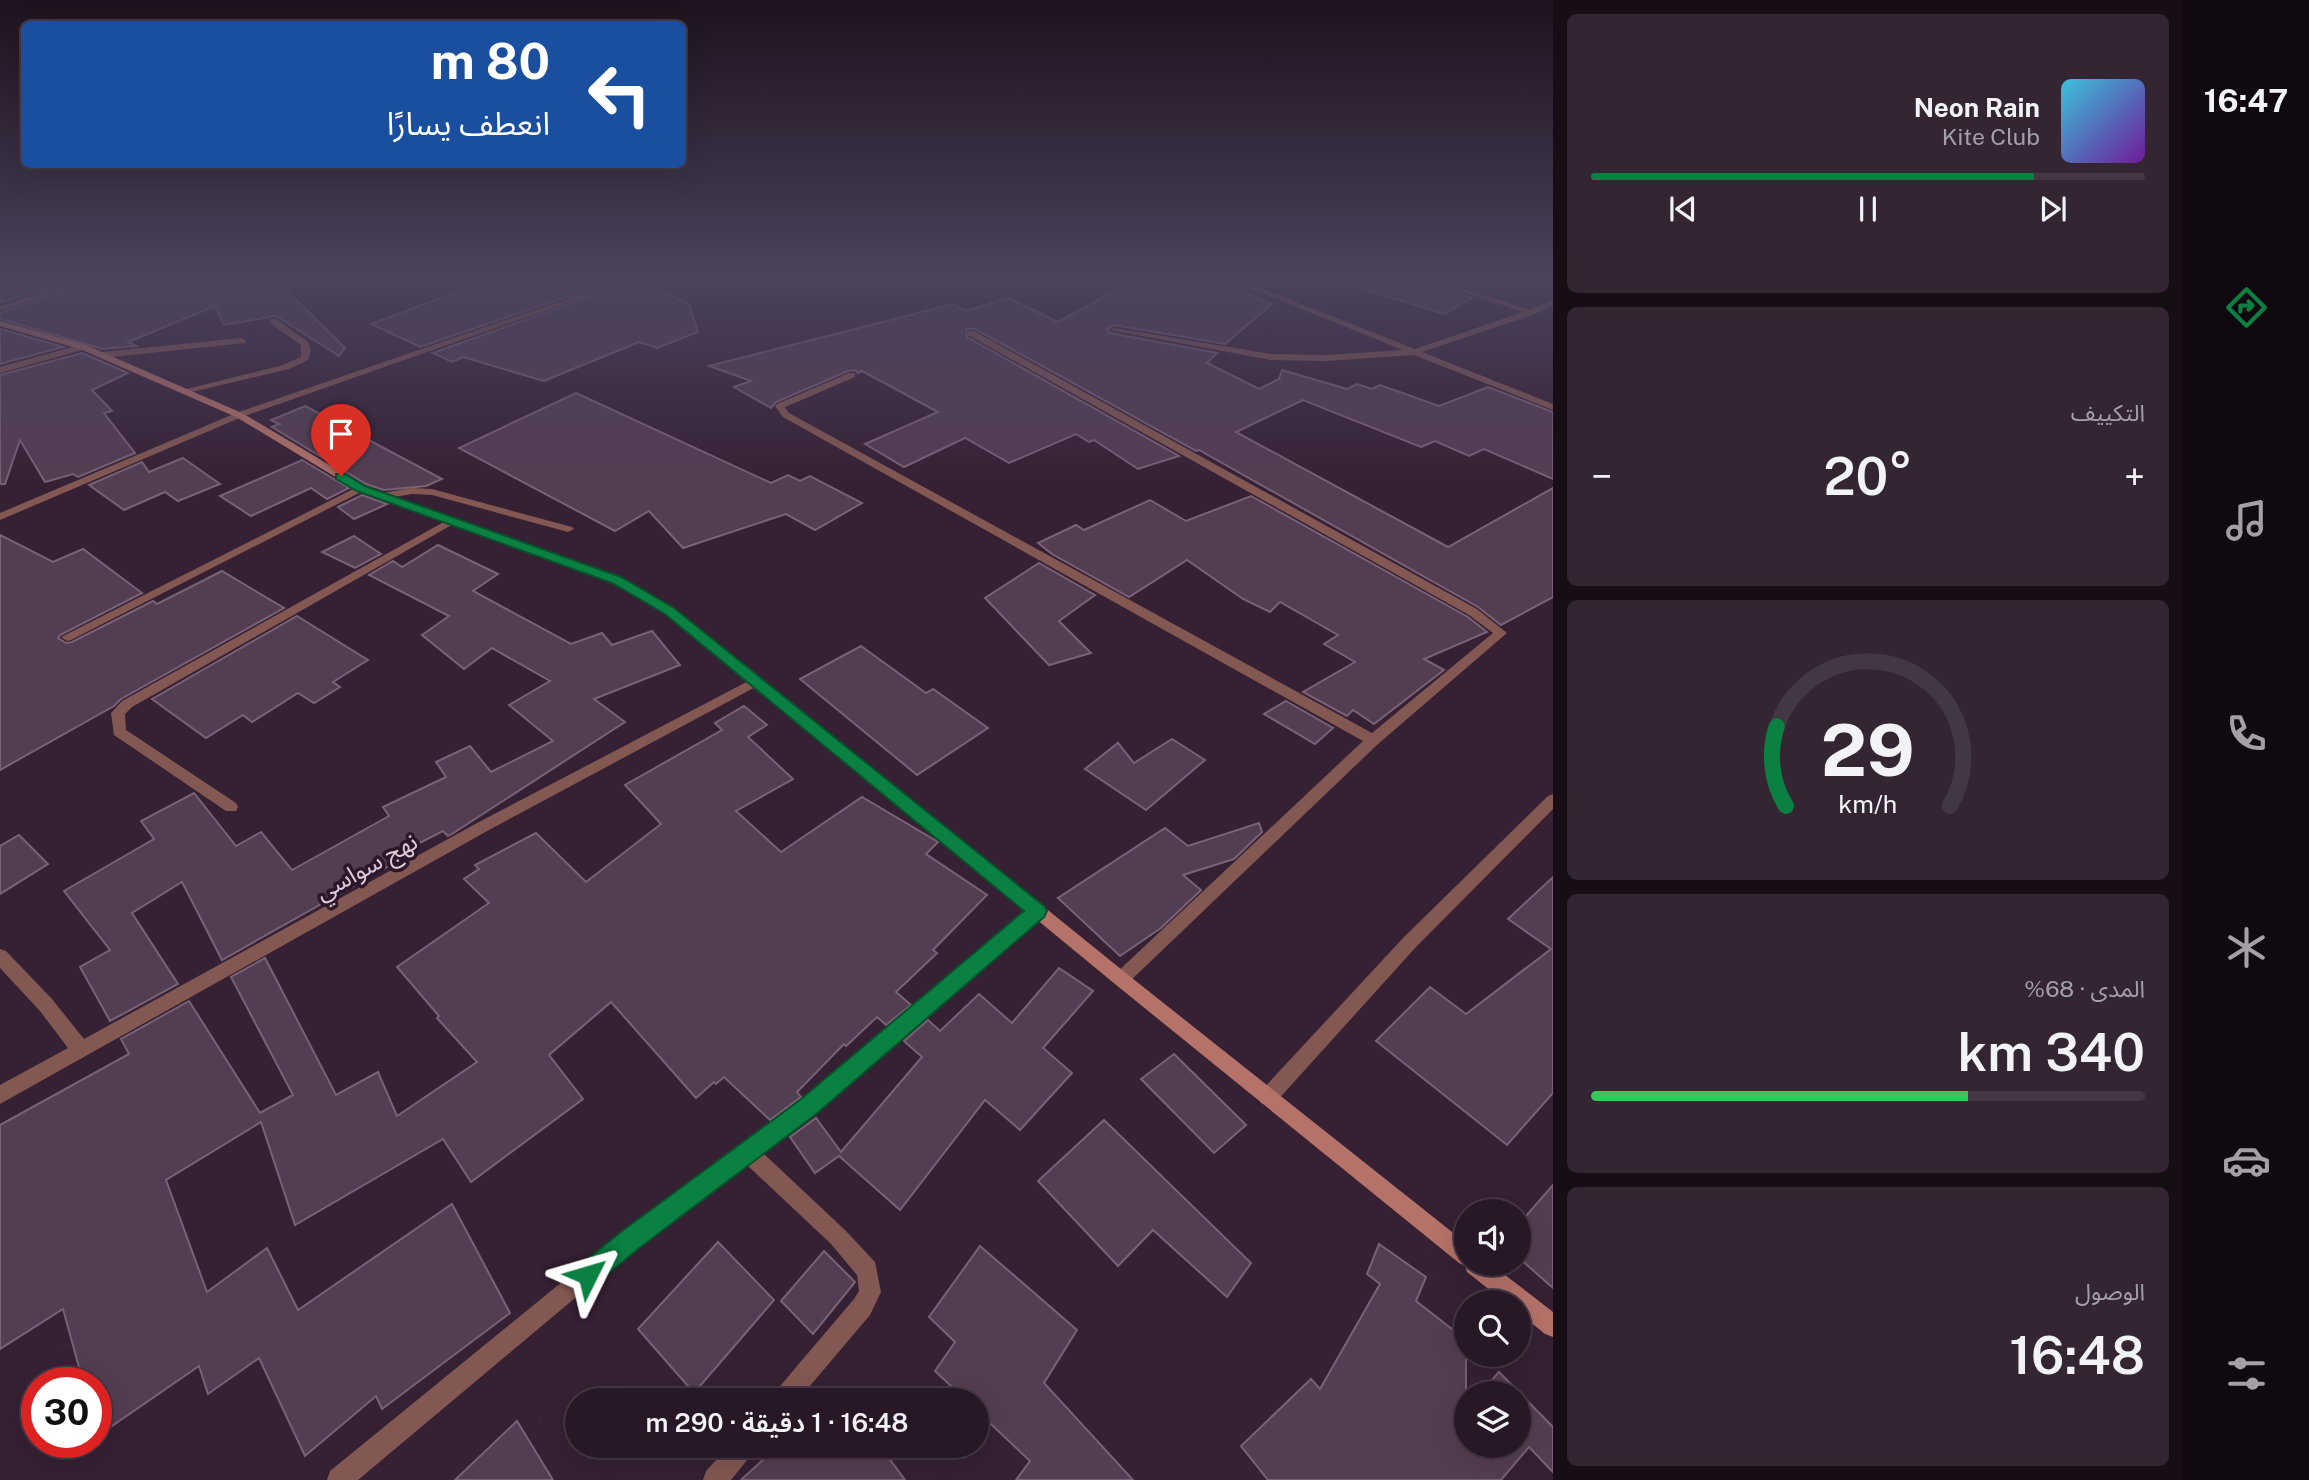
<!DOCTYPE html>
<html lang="ar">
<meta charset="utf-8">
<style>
body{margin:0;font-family:"Public Sans","Noto Sans Arabic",sans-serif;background:#342533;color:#f1f3f6;direction:rtl;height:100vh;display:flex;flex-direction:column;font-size:26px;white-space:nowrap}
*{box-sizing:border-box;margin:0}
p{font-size:23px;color:#a5a0a7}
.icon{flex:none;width:38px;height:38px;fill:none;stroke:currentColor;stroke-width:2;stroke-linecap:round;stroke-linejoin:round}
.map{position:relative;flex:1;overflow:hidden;direction:ltr}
.sheet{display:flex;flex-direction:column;gap:14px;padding:14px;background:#160d15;width:630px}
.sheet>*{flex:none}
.top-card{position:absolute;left:21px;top:21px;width:665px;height:147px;border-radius:10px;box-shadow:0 7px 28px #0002,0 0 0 2px #443744;direction:rtl;background:#1a4fa0;color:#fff;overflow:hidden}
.buttons{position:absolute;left:1454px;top:1199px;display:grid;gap:14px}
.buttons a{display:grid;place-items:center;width:77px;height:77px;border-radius:50%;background:#281827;box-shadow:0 7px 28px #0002,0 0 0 2px #443744;font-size:35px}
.speed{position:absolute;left:21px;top:1367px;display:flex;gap:14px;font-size:35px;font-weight:700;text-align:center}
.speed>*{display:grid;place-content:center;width:91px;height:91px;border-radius:50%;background:#281827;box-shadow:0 7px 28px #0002,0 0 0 2px #443744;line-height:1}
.speed .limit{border:10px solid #d22;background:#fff;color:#111}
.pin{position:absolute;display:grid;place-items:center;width:60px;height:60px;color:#fff;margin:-72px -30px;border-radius:50% 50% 50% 0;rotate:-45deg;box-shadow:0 0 7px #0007}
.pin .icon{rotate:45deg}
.me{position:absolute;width:77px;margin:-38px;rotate:50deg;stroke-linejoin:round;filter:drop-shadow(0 0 5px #0008)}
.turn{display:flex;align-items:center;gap:24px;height:147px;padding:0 21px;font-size:32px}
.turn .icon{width:91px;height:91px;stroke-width:2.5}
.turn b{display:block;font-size:49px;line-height:60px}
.big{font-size:52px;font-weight:600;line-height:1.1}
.sheet .widget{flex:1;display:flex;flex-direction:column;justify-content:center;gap:10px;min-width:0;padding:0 24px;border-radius:10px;background:#342533}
.sheet .dial{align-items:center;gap:0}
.dial svg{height:182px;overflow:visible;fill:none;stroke:#443744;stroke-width:7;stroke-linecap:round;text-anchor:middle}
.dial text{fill:#f1f3f6;stroke:none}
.song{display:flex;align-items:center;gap:21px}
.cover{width:84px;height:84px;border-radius:10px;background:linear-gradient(135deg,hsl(190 70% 55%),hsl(280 70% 35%))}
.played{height:7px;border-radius:4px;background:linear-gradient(90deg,#0b8043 80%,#443744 80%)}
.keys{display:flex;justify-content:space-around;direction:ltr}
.heat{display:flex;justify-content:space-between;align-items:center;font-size:38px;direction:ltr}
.charge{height:10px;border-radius:5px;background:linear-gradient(90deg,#34c759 68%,#443744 0)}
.trip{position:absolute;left:565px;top:1388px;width:424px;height:70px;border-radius:35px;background:#281827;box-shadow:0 7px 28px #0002,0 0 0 2px #443744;font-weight:600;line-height:70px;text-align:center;direction:rtl}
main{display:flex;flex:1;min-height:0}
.menu{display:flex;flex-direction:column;width:126px;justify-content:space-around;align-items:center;background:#100a10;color:#a5a0a7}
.menu .icon{width:49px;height:49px}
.menu .selected{color:#0b8043}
.menu b{font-size:32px;color:#f1f3f6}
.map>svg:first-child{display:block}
</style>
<main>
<nav class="menu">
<b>16:47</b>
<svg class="icon selected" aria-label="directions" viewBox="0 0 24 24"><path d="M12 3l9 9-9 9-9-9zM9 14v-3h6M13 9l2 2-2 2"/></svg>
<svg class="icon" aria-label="music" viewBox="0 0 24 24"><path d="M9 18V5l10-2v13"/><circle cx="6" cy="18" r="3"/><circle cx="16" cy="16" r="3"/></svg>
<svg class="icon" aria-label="phone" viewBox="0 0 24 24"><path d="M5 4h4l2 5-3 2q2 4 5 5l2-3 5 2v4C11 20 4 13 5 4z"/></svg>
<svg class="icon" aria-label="climate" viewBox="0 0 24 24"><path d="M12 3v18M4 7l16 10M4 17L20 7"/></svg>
<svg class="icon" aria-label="car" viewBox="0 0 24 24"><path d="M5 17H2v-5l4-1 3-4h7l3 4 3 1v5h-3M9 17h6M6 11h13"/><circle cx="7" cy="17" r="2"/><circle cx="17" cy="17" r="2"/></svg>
<svg class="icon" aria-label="filters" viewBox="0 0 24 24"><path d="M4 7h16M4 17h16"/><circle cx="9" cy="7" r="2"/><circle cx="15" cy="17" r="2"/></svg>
</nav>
<section class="sheet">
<div class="widget">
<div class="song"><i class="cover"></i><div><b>Neon Rain</b><p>Kite Club</p></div></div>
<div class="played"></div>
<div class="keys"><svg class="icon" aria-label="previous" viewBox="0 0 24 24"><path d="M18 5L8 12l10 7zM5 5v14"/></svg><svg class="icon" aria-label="pause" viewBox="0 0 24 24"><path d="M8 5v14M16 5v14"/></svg><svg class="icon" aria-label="next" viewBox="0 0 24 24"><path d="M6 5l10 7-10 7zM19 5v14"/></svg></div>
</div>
<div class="widget"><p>التكييف</p>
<div class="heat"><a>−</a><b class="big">20°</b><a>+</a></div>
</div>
<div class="widget dial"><svg viewBox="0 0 100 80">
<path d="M14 69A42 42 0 1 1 86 69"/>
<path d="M14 69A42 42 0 0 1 10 34" stroke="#0b8043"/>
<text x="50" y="56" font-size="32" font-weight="700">29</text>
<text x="50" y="72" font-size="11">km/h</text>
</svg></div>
<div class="widget"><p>المدى · 68%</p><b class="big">340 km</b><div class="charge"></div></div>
<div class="widget"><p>الوصول</p><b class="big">16:48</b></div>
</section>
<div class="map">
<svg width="1553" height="1480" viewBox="0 0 1553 1480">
<rect width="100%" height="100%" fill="#352034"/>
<g fill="#533d52" stroke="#796177" stroke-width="2">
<path d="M 30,280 L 73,280 L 0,303 L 0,287 Z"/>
<path d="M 95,280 L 276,280 L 345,348 L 339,356 L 276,316 L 224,325 L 215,306 L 128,342 L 136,346 L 102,349 L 0,319 L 0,313 Z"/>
<path d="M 488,280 L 615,280 L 420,347 L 371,324 Z"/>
<path d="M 636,280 L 689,304 L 698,332 L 657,348 L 639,342 L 544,381 L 463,357 L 452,362 L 433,353 Z"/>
<path d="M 1134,280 L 1149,280 L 1167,285 L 1186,280 L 1217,280 L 1272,304 L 1225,344 L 1114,325 L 1107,329 L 1110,333 L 1217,353 L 1207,363 L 1259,389 L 1279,379 L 1282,370 L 1347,389 L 1357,384 L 1372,389 L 1380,385 L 1439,406 L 1488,387 L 1553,412 L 1553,479 L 1484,449 L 1469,456 L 1435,441 L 1421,447 L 1303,400 L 1236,432 L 1448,547 L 1553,488 L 1553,597 L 1501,625 L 1478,607 L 1199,450 L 1196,451 L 975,329 L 966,329 L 967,337 L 1179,456 L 1138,469 L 1094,440 L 1089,442 L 1076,434 L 1009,463 L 965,438 L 904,467 L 865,444 L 938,412 L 862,371 L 858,373 L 855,370 L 848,371 L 776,402 L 771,408 L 734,387 L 751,381 L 709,366 L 953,304 L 966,311 L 1009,298 L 1058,322 Z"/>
<path d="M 1355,280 L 1424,280 L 1472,298 L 1444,314 L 1354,286 Z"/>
<path d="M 0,329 L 63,347 L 0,364 Z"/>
<path d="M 82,353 L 128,373 L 92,390 L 112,411 L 104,413 L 135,453 L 78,477 L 73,474 L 45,482 L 20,440 L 5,484 L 0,484 L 0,375 Z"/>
<path d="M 576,393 L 771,483 L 788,475 L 800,481 L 810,476 L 862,503 L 815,530 L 786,514 L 683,548 L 649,511 L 615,531 L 459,448 Z"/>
<path d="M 305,406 L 442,479 L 426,486 L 384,490 L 366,484 L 272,427 L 279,424 L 271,420 Z"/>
<path d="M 183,458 L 220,484 L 178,501 L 165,492 L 124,510 L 89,485 L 142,462 L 149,472 Z"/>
<path d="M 302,460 L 349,488 L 327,499 L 311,488 L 251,516 L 220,496 Z"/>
<path d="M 362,495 L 387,504 L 354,519 L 338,507 Z"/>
<path d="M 1251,496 L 1468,617 L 1487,632 L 1424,659 L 1444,670 L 1374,724 L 1353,710 L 1347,716 L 1303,692 L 1355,662 L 1324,644 L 1338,635 L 1280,602 L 1270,612 L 1243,599 L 1187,560 L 1129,597 L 1052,554 L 1038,543 L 1076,525 L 1084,530 L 1150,500 L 1186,521 Z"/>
<path d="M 0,535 L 53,562 L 83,549 L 142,593 L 60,635 L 58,638 L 66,643 L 72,642 L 153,601 L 157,604 L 222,571 L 284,608 L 121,699 L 114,706 L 0,770 Z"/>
<path d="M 354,536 L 381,554 L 355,568 L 322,552 Z"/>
<path d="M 438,545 L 498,574 L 473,591 L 571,644 L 602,633 L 612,645 L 652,631 L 680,665 L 594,699 L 625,722 L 455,832 L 448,836 L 443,831 L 390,858 L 394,863 L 222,960 L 182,882 L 132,913 L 178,984 L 110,1021 L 80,967 L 110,950 L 64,891 L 154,839 L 141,821 L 194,793 L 236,846 L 261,832 L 292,870 L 389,816 L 383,807 L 446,777 L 436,762 L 470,746 L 491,772 L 553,741 L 509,705 L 550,681 L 492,648 L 464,669 L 422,635 L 449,616 L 369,575 L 393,561 L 402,567 Z"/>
<path d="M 1039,563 L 1095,595 L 1059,621 L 1091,653 L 1049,665 L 985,598 Z"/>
<path d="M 297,616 L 368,660 L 333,682 L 340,687 L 314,703 L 298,693 L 252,722 L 243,715 L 206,738 L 152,699 Z"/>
<path d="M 861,646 L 926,693 L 933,689 L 988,728 L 917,775 L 800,679 Z"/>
<path d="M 1286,701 L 1333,728 L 1315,744 L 1264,714 Z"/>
<path d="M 744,706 L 767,725 L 748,737 L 793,779 L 736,811 L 781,852 L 862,797 L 938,842 L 926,854 L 987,895 L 933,950 L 937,953 L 896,992 L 911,1005 L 886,1025 L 877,1017 L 846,1046 L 844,1044 L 797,1092 L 801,1097 L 770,1120 L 724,1077 L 716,1084 L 714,1082 L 696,1098 L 611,1002 L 549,1055 L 583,1099 L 471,1182 L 443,1139 L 295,1225 L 261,1122 L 166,1180 L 207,1292 L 267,1248 L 298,1310 L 452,1204 L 510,1313 L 382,1409 L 376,1396 L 305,1456 L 259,1358 L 208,1394 L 199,1366 L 96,1437 L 96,1382 L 83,1382 L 63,1309 L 0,1349 L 0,1125 L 129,1054 L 121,1039 L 189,1001 L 260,1113 L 293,1095 L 231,977 L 265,958 L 336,1095 L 378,1072 L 397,1116 L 477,1062 L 437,1018 L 439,1016 L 397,967 L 489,903 L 464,879 L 479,869 L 475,865 L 536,833 L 586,882 L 661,824 L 625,785 L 722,730 L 715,723 Z"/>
<path d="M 1172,739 L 1205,760 L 1146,810 L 1085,769 L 1118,743 L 1134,763 Z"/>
<path d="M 1259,823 L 1262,832 L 1234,859 L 1183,875 L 1201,890 L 1161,928 L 1120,956 L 1058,898 L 1165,828 L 1188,846 Z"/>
<path d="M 19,835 L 48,864 L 0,894 L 0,846 Z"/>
<path d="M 1553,877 L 1553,1093 L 1507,1145 L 1376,1041 L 1430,987 L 1466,1014 L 1551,949 L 1508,919 Z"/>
<path d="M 1059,968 L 1093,991 L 1043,1048 L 1072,1073 L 1020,1130 L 985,1100 L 900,1210 L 839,1156 L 815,1173 L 790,1137 L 816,1118 L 841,1152 L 922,1057 L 904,1041 L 928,1020 L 940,1031 L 979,994 L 1012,1023 Z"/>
<path d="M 1174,1054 L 1246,1125 L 1214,1153 L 1141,1079 Z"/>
<path d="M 1104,1120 L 1251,1263 L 1227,1297 L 1153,1230 L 1118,1266 L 1038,1181 Z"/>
<path d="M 1553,1185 L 1553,1288 L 1519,1258 L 1519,1224 Z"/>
<path d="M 718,1242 L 774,1300 L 694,1393 L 638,1329 Z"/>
<path d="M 1379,1244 L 1426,1277 L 1416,1301 L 1466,1340 L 1466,1446 L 1519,1446 L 1519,1393 L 1480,1393 L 1499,1372 L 1553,1427 L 1553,1472 L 1529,1447 L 1501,1480 L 1268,1480 L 1241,1446 L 1311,1379 L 1320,1389 L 1380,1284 L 1367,1274 Z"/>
<path d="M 980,1246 L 1077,1330 L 1044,1383 L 1133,1480 L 1016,1480 L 1030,1461 L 976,1410 L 976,1400 L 966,1400 L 935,1371 L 955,1342 L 929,1317 Z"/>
<path d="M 824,1251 L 855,1282 L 813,1334 L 781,1301 Z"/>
<path d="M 517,1421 L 553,1480 L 455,1480 Z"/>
<path d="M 778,1446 L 880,1446 L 905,1480 L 741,1480 Z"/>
</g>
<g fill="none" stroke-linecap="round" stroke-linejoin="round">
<g fill="#835852" fill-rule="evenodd">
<path d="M 1427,280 L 1438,280 L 1536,312 L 1529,314 Z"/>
<path d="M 361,485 L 366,488 L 365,490 L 71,640 L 67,641 L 61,637 Z"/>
<path d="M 412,488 L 432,489 L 572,527 L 574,529 L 568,532 L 432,495 L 412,494 L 382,499 L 377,496 L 382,493 Z"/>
</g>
<g fill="#835852" fill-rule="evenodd">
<path d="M 81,280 L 92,280 L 0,311 L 0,306 Z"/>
<path d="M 622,280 L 633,280 L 242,417 L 0,520 L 0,513 L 236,413 Z"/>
<path d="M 1230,280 L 1240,280 L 1415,349 L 1529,310 L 1553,300 L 1553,305 L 1535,314 L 1422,352 L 1553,404 L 1553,410 L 1414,355 L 1326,361 L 1271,360 L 1110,330 L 1114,328 L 1271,354 L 1326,355 L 1403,350 Z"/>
<path d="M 270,319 L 276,319 L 308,342 L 311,350 L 308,360 L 289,369 L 183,394 L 183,390 L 283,365 L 301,357 L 301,345 L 270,323 Z"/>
<path d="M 968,331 L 974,331 L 1477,609 L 1507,633 L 1378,744 L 1127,984 L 1121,987 L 1115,984 L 1112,979 L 1115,974 L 1363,741 L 783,417 L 775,406 L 777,404 L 849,373 L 855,373 L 855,377 L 785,407 L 789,413 L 1372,733 L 1493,633 L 1469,615 L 968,335 Z"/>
<path d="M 242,338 L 246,341 L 245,343 L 102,358 L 98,355 L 102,352 Z"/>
<path d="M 83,344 L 87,347 L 86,349 L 0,373 L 0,367 Z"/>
<path d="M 451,518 L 456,521 L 455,523 L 132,707 L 125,714 L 126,730 L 236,803 L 238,807 L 236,811 L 226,811 L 114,735 L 111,713 L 122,701 Z"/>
<path d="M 756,677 L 761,678 L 763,681 L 761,684 L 489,830 L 0,1104 L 0,1085 L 68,1048 L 40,1011 L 0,968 L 0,949 L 6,951 L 52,999 L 84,1039 L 479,822 Z"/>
<path d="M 1553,794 L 1553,809 L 1416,947 L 1275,1103 L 1268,1106 L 1261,1103 L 1259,1097 L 1261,1091 L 1404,937 L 1548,796 Z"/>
<path d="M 1038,904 L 1044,906 L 1046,911 L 1044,916 L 815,1115 L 763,1153 L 845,1230 L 875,1262 L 881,1292 L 870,1315 L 798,1400 L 771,1400 L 775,1392 L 854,1299 L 859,1291 L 857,1275 L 831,1244 L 747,1165 L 636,1247 L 358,1480 L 327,1480 L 330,1471 L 622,1233 L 801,1101 L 1032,906 Z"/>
<path d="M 729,1446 L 756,1446 L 752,1454 L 731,1480 L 703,1480 L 706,1471 Z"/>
</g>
<path fill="#b57268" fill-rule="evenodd" d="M 0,321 L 86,345 L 242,413 L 365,486 L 621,578 L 674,608 L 1127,974 L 1466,1243 L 1466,1264 L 1491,1264 L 1553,1312 L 1553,1337 L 1545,1334 L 1519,1313 L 1519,1302 L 1505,1302 L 1467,1272 L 1465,1266 L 1459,1263 L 1115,984 L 666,614 L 613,582 L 357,490 L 236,417 L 80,349 L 0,326 Z"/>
</g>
<linearGradient id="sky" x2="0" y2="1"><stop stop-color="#1d121d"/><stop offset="0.57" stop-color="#4b425c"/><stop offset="1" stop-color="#4b425c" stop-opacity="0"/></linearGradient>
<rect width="1553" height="487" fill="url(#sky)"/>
<path fill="#0b8043" stroke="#07532c" stroke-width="2" d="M 336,474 L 345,474 L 365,486 L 621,577 L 674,608 L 1044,906 L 1047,911 L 1044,917 L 815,1115 L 638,1249 L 597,1283 L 588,1287 L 579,1283 L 576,1275 L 579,1266 L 621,1232 L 800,1100 L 1024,911 L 665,614 L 612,583 L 357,491 L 336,479 Z"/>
<g text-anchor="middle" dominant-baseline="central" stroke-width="7" stroke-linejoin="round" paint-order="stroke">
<g font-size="24" fill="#dccdda" stroke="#2b172a">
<text transform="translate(366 866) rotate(-29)">نهج سواسي</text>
</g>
</g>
</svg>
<div class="buttons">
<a><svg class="icon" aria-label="sound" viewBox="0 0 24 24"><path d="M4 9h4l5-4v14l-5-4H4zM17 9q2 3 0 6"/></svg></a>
<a><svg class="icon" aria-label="search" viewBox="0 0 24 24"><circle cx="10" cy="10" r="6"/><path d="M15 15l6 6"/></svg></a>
<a><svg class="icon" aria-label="layers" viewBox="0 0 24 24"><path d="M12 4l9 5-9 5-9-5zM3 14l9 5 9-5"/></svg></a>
</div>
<div class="speed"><div class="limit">30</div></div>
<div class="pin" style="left:341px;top:476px;background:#d93025"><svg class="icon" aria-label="arrive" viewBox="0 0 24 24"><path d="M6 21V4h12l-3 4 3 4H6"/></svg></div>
<svg class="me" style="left:588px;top:1275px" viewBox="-20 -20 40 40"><path d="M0-17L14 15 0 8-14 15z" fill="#0b8043" stroke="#fff" stroke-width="4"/></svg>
<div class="trip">16:48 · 1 دقيقة · 290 m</div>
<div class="top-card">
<div class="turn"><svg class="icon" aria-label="left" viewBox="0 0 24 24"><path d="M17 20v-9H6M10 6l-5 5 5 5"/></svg><div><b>80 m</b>انعطف يسارًا</div></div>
</div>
</div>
</main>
